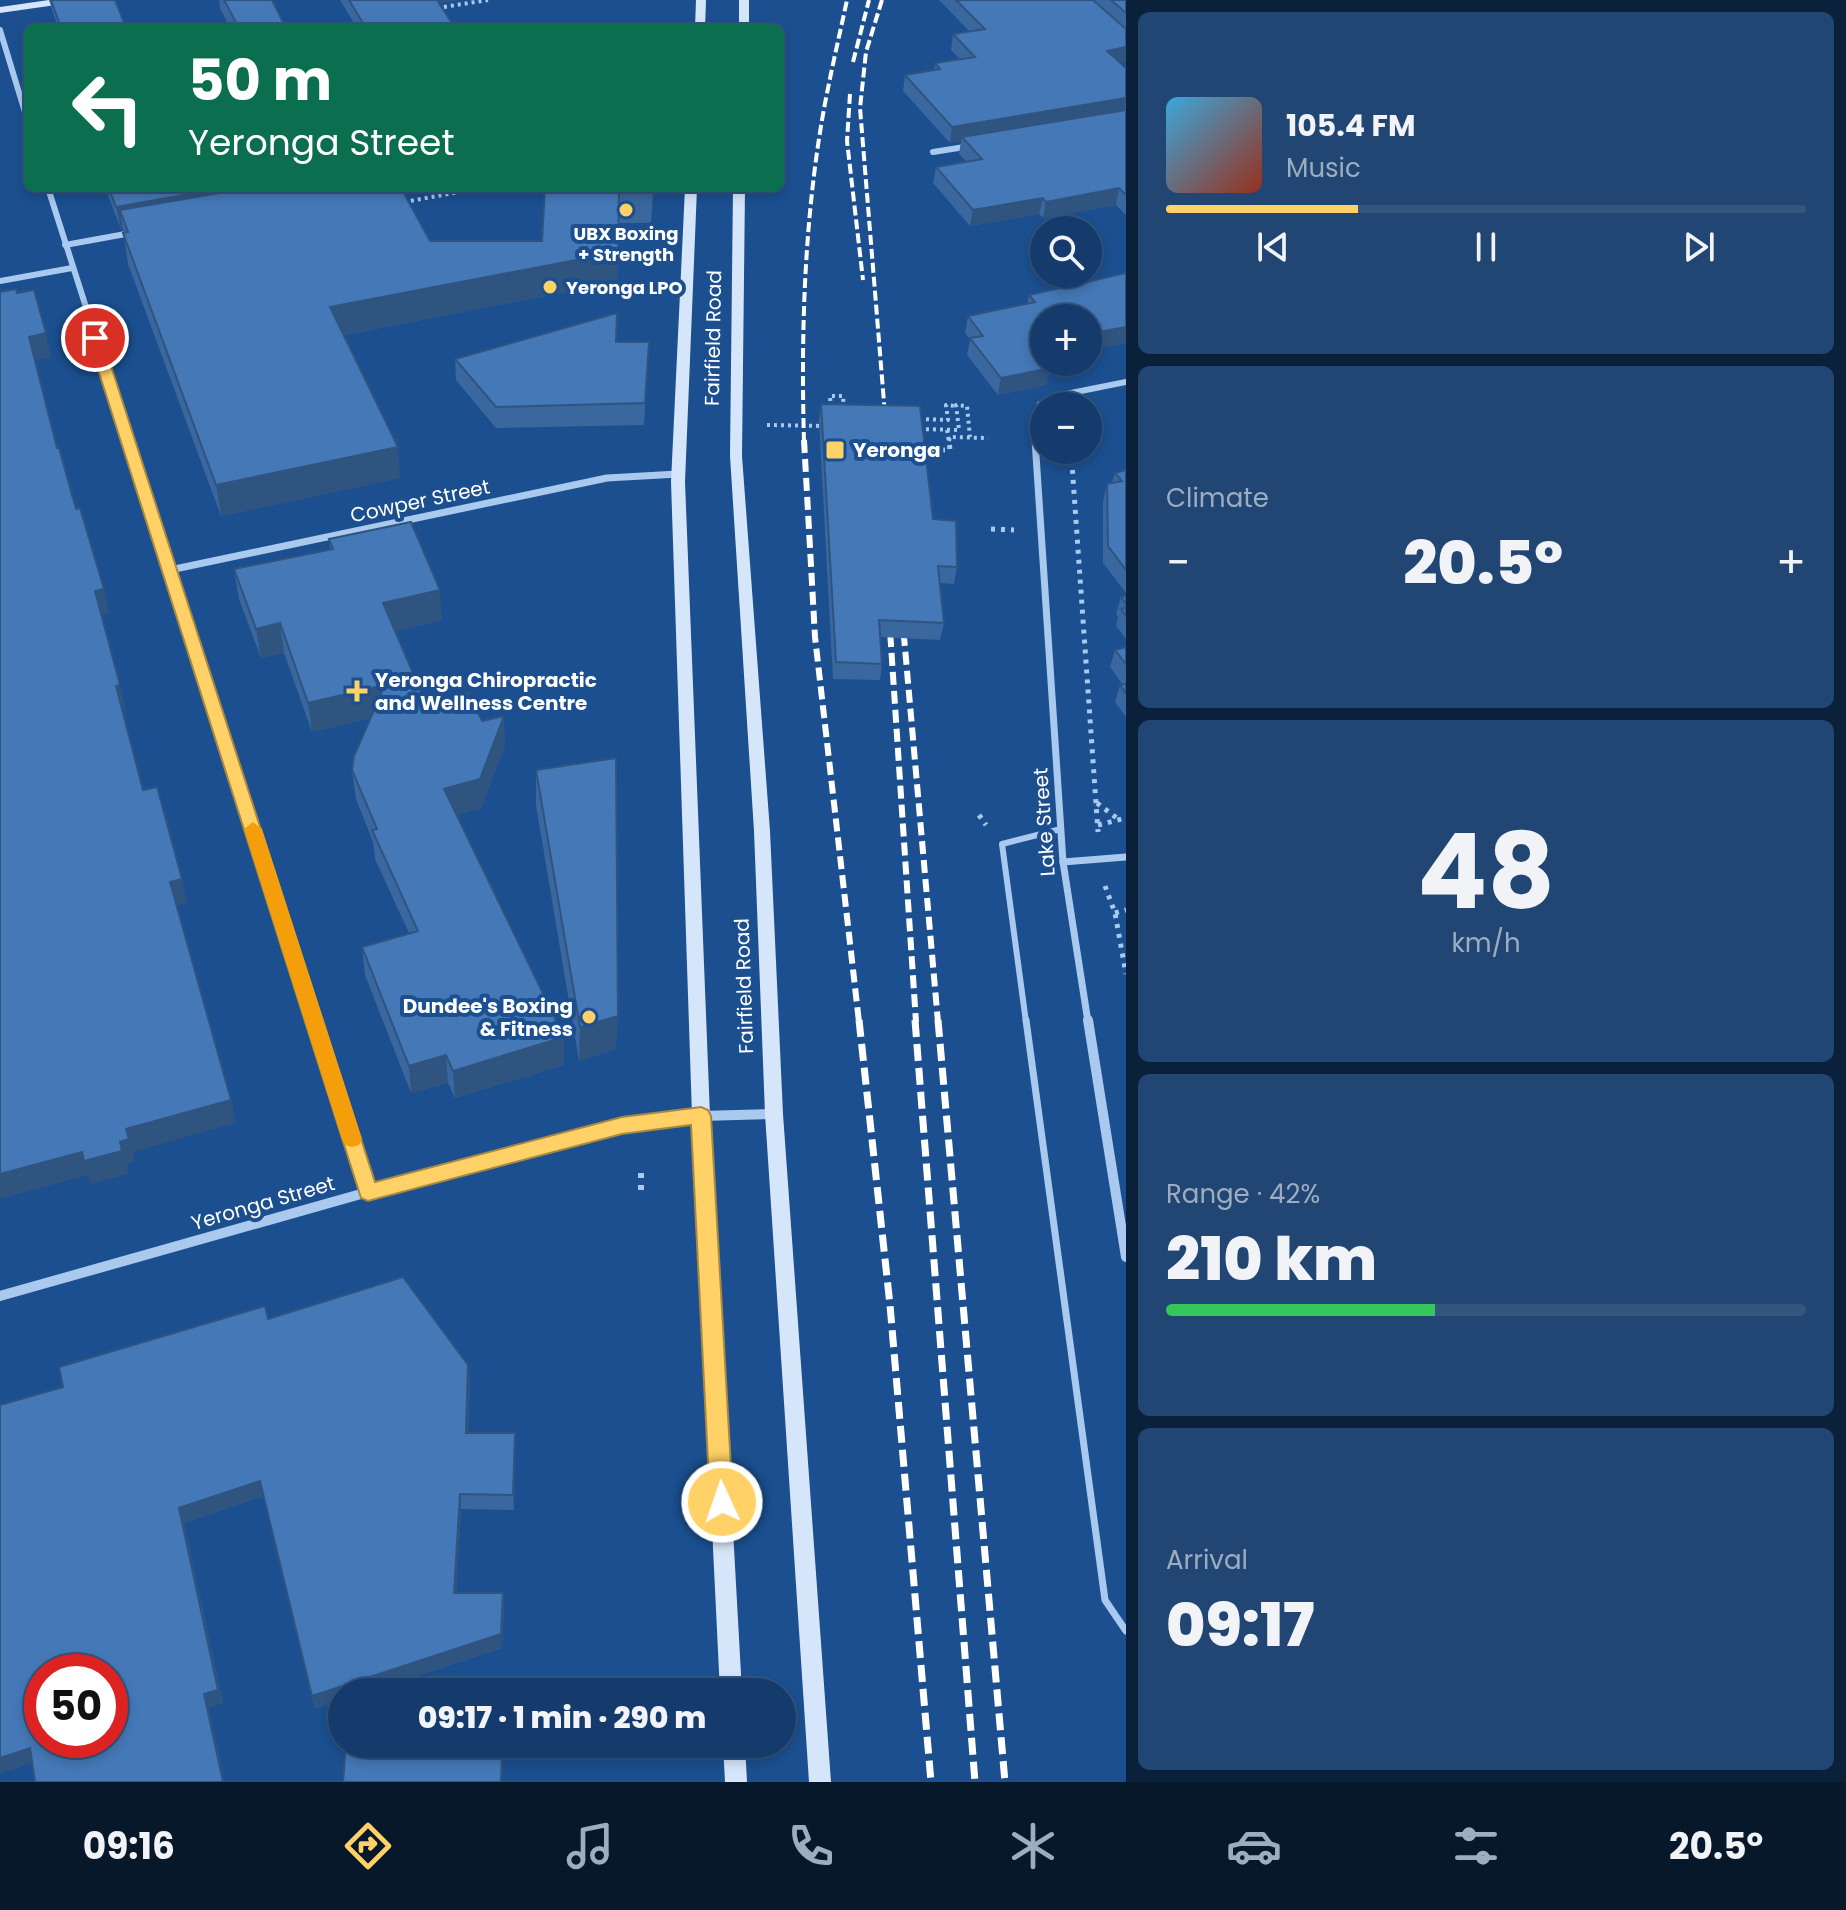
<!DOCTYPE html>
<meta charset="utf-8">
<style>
body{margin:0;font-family:Poppins,sans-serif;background:#214673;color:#f1f3f6;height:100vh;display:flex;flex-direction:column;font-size:30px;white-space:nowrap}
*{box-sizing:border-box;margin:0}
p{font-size:26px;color:#9dadc1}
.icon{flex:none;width:44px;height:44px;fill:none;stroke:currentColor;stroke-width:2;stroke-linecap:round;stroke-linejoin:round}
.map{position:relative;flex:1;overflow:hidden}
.panel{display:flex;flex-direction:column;gap:12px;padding:12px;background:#0b203b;width:720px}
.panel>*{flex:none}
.guide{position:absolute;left:24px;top:24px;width:760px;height:168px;border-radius:12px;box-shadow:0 4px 12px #0003,0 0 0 2px #33557e;background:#0b6e4f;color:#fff;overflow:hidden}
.buttons{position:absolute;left:1030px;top:216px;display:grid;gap:16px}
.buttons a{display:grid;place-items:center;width:72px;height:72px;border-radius:50%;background:#143b6b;box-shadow:0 4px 12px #0003,0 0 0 2px #33557e;font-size:40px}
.speed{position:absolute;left:24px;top:1654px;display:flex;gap:16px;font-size:40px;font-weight:700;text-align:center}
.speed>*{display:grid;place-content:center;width:104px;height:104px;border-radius:50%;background:#143b6b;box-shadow:0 4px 12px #0003,0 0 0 2px #33557e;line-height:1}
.speed .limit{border:12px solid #d22;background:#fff;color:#111}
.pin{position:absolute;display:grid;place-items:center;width:68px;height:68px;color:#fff;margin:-34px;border:4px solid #fff;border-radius:50%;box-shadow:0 2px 8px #0007}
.me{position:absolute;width:88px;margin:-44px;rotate:357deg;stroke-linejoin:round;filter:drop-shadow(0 0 6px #0008)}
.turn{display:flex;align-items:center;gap:28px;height:168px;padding:0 32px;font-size:36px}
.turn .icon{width:104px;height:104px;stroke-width:2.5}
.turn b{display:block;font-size:56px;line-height:68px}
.big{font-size:60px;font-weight:800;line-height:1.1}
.panel .card{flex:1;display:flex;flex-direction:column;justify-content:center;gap:12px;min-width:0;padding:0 28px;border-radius:12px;background:#214673}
.panel .dial{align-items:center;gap:0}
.dial b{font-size:104px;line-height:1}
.song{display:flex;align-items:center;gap:24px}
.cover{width:96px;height:96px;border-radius:12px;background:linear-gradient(135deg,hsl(200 70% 55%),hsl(10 70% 35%))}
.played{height:8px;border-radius:4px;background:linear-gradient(90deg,#ffd166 30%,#33557e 30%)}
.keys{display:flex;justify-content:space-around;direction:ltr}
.heat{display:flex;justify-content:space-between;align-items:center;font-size:44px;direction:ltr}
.charge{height:12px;border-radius:6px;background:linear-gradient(90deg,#34c759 42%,#33557e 0)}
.trip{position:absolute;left:328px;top:1678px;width:468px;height:80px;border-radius:40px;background:#143b6b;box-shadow:0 4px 12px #0003,0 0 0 2px #33557e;font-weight:800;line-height:80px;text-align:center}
.tab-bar{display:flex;height:128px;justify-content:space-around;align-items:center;background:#08182b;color:#9dadc1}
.tab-bar .icon{width:56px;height:56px}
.tab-bar .current{color:#ffd166}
.tab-bar b{font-size:36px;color:#f1f3f6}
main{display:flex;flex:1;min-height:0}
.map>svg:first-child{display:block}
</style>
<main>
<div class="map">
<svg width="1126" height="1782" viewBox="0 0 1126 1782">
<rect width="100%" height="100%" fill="#1b4f8f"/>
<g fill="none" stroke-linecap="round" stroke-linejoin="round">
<g stroke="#a9c9ee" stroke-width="4" stroke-dasharray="3 4" stroke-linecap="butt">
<path d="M 437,8 L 488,0"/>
<path d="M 404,202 L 482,188"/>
<path d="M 831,408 L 830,396 L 843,396 L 844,410"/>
<path d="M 919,419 L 948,420 L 946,405 L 955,406"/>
<path d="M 767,425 L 825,426"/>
<path d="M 919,429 L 959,430 L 956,405 L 967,406 L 970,437"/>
<path d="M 947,430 L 949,442"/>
<path d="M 949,441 L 950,437 L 988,438"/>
</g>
<g stroke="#a9c9ee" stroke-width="5" stroke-dasharray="4 6" stroke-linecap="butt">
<path d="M 921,450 L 950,450 L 949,440"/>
<path d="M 1071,450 L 1098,832"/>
<path d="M 991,529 L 1014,530"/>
<path d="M 1097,803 L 1118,819"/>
<path d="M 979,815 L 986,825"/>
<path d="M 1098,825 L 1126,818"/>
<path d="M 1105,886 L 1115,913 L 1126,974"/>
<path d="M 1115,913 L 1126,910"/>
</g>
<path stroke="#a9c9ee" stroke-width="6" stroke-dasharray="5 7" stroke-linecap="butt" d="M 641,1173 L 641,1191"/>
<path stroke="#a9c9ee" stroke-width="6" d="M 1026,1022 L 1002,844 L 1061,829"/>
<path stroke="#a9c9ee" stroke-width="7" d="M 1026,1020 L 1105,1600 L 1126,1631"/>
<g stroke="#a9c9ee" stroke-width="6">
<path d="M 0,30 L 28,122"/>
<path d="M 933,152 L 971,146"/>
<path d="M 48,188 L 129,442"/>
<path d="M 65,245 L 131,233"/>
<path d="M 0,281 L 72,268"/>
<path d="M 1035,442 L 1034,421 L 1040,404 L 1061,395 L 1126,382"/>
</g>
<g stroke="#a9c9ee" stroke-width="7">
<path d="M 128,440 L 314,1022"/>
<path d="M 1035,440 L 1063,862 L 1088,1022"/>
<path d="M 170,570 L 607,478 L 678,474"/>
<path d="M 1063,862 L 1126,857"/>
</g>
<g stroke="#a9c9ee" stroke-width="10">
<path d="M 313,1020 L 368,1192"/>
<path d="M 1088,1020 L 1126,1257"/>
<path d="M 0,1296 L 368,1192 L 622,1125 L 701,1116 L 773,1114"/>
</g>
<g fill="#d6e6fa" fill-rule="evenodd">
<path d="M 49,0 L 75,0 L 70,3 L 0,13 L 0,7 Z"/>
<path d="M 696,0 L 706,0 L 705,28 L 695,28 Z"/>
<rect x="739" y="0" width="10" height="28"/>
<path d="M 685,188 L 697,188 L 685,482 L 710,1116 L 742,1692 L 720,1692 L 692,1116 L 671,482 Z"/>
<path d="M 733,188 L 745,188 L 742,456 L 770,831 L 783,1114 L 831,1782 L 809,1782 L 765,1114 L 754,831 L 730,456 Z"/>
<path d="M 723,1744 L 745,1744 L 747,1782 L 725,1782 Z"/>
</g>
<g stroke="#fff" stroke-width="4" stroke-dasharray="10 4" stroke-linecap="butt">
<path d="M 882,0 L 866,52 L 860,108 L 886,427"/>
<path d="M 853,62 L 869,0"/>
<path d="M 850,94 L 847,141 L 863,280"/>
<path d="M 804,442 C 801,337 804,230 821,126 C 828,84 838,42 847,0"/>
</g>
<g stroke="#fff" stroke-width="6" stroke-dasharray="13 6" stroke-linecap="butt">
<path d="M 804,440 L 815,637 L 859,1022"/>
<path d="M 902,614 L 938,1022"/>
<path d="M 889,615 L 916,1022"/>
</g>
<g stroke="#fff" stroke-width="7" stroke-dasharray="17 7" stroke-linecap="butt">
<path d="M 859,1020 L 890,1305 L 931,1782"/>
<path d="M 915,1020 L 975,1782"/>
<path d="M 938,1020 L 1005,1782"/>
</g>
</g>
<g fill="#3a679d">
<path d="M 49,0 L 115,0 L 126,28 L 58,28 Z"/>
<path d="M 219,0 L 272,0 L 286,28 L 230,28 L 220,8 Z"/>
<path d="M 340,0 L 459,0 L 439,3 L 455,28 L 357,28 Z"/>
<path d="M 939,0 L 1126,0 L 1126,62 L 1120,63 L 1126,68 L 1126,215 L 1116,205 L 1043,218 L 1039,214 L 970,226 L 933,183 L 936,167 L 967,162 L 959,154 L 961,141 L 950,143 L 903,91 L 905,75 L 934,70 L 935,63 L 960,59 L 951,50 L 953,34 L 970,32 Z"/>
<path d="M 105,188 L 364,188 L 366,191 L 430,241 L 542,241 L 545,188 L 654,188 L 651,223 L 619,223 L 617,282 L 344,335 L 400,478 L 221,516 L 128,264 L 123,229 L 121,229 Z"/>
<path d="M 1126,273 L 1126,343 L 1088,350 L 1088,318 L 1044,318 L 1044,358 L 1041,359 L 1050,368 L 1046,385 L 998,395 L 967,355 L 970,340 L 965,333 L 968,316 L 1027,304 L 1029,295 Z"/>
<path d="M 616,342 L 649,342 L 644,425 L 496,428 L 456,380 L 455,359 Z"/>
<path d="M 821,404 L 933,519 L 957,567 L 954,584 L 939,583 L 944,623 L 940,640 L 880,637 L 882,664 L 880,680 L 833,679 L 819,420 Z"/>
<path d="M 1126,470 L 1126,593 L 1103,563 L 1103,501 L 1107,484 L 1112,483 L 1115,473 Z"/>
<path d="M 329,539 L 442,620 L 395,631 L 425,701 L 482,721 L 505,745 L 481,808 L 456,815 L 564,1037 L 564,1065 L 455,1098 L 448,1083 L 411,1093 L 365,975 L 362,947 L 409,933 L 375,859 L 373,842 L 356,799 L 352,770 L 370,718 L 312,732 L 284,653 L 261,658 L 239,599 L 234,569 L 330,549 Z"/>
<path d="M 1126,596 L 1126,639 L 1116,626 L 1118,617 L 1116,614 L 1121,597 Z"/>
<path d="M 1126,647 L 1126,717 L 1115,702 L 1120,685 L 1123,685 L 1110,667 L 1115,650 Z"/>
<path d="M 536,770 L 616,1049 L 579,1061 L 536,805 Z"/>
<path d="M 268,1319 L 468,1365 L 470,1381 L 468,1433 L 515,1433 L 514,1510 L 461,1509 L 456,1593 L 503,1593 L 504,1607 L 502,1648 L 368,1692 L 342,1692 L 315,1709 L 264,1496 L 184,1523 L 223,1703 L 0,1773 L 0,1405 L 63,1387 Z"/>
</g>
<g fill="#305480">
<path d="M 429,0 L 459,0 L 429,5 Z"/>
<path d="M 1126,47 L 1126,62 L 1104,66 L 1107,51 Z"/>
<path d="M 1126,98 L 1125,113 L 962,137 L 961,141 L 950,143 L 952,127 Z"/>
<path d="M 223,188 L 305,188 L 120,210 L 123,229 L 121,229 L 116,207 Z"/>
<path d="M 653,188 L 654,188 L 651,223 Z"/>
<path d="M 1119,188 L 1116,205 L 1043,218 L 1046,202 Z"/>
<path d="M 1043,198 L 1039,214 L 970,226 L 973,210 Z"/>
<path d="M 618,252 L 617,282 L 333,337 L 330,307 Z"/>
<path d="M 1126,327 L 1126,343 L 1088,350 L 1088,334 Z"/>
<path d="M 46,333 L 51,357 L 34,361 L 29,337 Z"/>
<path d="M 1044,342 L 1044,358 L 1026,361 L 1030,345 Z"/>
<path d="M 1050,368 L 1046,385 L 998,395 L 1001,378 Z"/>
<path d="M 398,447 L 400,478 L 221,516 L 216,485 Z"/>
<path d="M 104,589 L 109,614 L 101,615 L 95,591 Z"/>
<path d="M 440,590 L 442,620 L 386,633 L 383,603 Z"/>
<path d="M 280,623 L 284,653 L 261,658 L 256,629 Z"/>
<path d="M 120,685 L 126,710 L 122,711 L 116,686 Z"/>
<path d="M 385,685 L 387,714 L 312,732 L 308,703 Z"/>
<path d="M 504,716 L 505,745 L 481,808 L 446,818 L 444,789 Z"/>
<path d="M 182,879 L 187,903 L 175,906 L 170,882 Z"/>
<path d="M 618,1016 L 616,1049 L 579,1061 L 580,1027 Z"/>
<path d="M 564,1037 L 564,1065 L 455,1098 L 453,1071 Z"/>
<path d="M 446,1055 L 448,1083 L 411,1093 L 409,1066 Z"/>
<path d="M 231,1100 L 236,1123 L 133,1152 L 135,1162 L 127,1164 L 128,1174 L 91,1184 L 88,1175 L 0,1199 L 0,1174 L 120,1142 L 126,1129 Z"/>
<path d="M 468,1365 L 470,1381 L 467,1448 L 466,1433 Z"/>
<path d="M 515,1433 L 515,1449 L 514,1510 L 513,1495 Z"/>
<path d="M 260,1481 L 264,1496 L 184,1523 L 223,1703 L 209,1708 L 225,1782 L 223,1782 L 204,1694 L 179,1508 Z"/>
<path d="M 460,1494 L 461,1509 L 456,1607 L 454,1593 Z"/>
<path d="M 503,1593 L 504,1607 L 502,1648 L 368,1692 L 342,1692 L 342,1700 L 315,1709 L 312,1696 Z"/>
<path d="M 30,1748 L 38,1761 L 0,1773 L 0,1758 Z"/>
</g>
<g fill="#4478b7" stroke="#305480" stroke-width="2" fill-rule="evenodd">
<path d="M 51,0 L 115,0 L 126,28 L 61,28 Z"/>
<path d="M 224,0 L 272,0 L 286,28 L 239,28 Z"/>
<path d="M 349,0 L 437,0 L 455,28 L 366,28 Z"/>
<path d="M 956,0 L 1093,0 L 1126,29 L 1126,47 L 1107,51 L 1126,68 L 1126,98 L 952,127 L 905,75 L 940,69 L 935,63 L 975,57 L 953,34 L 985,29 Z"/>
<path d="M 1111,0 L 1126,0 L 1126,13 Z"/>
<path d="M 1126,110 L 1126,195 L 1119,188 L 1046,202 L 1043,198 L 973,210 L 936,167 L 982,159 L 962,137 Z"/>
<path d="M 109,188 L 223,188 L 116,207 Z"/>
<path d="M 249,188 L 364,188 L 366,191 L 385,188 L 401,188 L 430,241 L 542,241 L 545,188 L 653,188 L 653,193 L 619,193 L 618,252 L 330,307 L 398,447 L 216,485 L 123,233 L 128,232 L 120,210 Z"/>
<path d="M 1126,273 L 1126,327 L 1088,334 L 1088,318 L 1044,318 L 1044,342 L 1030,345 L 1050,368 L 1001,378 L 970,338 L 983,336 L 968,316 L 1035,302 L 1029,295 Z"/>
<path d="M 16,289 L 17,293 L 34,290 L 46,333 L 29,337 L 57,448 L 59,448 L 76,509 L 80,508 L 104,589 L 95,591 L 120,685 L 116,686 L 143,790 L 157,787 L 182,879 L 170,882 L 231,1100 L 126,1129 L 129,1139 L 120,1142 L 122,1151 L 84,1161 L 82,1152 L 0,1174 L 0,292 Z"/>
<path d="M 617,313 L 616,342 L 649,342 L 645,403 L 496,407 L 455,359 Z"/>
<path d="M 821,404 L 920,406 L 933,519 L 956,521 L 957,567 L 938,566 L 944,623 L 879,620 L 882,664 L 836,662 Z"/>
<path d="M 1126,470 L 1126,570 L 1108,546 L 1107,484 L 1122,481 L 1115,473 Z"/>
<path d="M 411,522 L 440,590 L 383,603 L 425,701 L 468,692 L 482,721 L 504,716 L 480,779 L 444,789 L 564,1037 L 453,1071 L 446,1055 L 409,1066 L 362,947 L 418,931 L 372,830 L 377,829 L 352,770 L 354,756 L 385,685 L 308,703 L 280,623 L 256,629 L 234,569 L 333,549 L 329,539 Z"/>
<path d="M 1126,596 L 1126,604 L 1121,597 Z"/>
<path d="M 1126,608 L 1126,616 L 1121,609 Z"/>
<path d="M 1126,647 L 1126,664 L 1115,650 Z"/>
<path d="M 1126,684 L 1126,693 L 1120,685 Z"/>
<path d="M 616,758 L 618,1016 L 580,1027 L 536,770 Z"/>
<path d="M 403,1277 L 468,1365 L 466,1433 L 515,1433 L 513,1495 L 460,1494 L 454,1593 L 503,1593 L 501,1634 L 312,1696 L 260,1481 L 179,1508 L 218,1690 L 204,1694 L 223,1782 L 35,1782 L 30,1748 L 0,1758 L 0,1405 L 63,1387 L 59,1367 L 265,1306 L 268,1319 ZM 42,1672 L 110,1672 L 110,1740 L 42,1740 Z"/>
<path d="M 346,1744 L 474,1744 L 474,1750 L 502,1750 L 501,1782 L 343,1782 Z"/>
</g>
<path fill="#ffd166" stroke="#a68842" stroke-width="2" d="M 95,333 L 102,338 L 375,1182 L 622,1117 L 701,1107 L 708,1110 L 711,1116 L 733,1502 L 730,1510 L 722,1513 L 713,1510 L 710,1502 L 691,1125 L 622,1134 L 368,1201 L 361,1198 L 88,338 Z"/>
<path fill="#f59e0b" d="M 253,822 L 262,829 L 362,1139 L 359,1145 L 352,1147 L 345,1145 L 342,1139 L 244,829 Z"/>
<g fill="#ffd166" stroke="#1b4f8f" stroke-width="3">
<circle cx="626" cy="210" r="8"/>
<circle cx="550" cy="287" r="8"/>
<rect x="825" y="440" width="20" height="20" rx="4"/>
<path d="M353 679h8v8h8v8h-8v8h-8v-8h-8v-8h8z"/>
<circle cx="589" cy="1017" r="8"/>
</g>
<g text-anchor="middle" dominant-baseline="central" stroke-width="8" stroke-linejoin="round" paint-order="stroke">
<g font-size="18" font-weight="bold" fill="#fff" stroke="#1b4f8f">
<text x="626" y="233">UBX Boxing<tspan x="626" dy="21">+ Strength</tspan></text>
<text x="566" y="287" text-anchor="start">Yeronga LPO</text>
</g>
<g font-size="20" fill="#fff" stroke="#1b4f8f">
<text transform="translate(713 338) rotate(-89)">Fairfield Road</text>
<text transform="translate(420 501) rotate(-12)">Cowper Street</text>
<text transform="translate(1044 822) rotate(-94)">Lake Street</text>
<text transform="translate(744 986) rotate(-92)">Fairfield Road</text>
<text transform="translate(263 1203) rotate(-16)">Yeronga Street</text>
</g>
<g font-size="20" font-weight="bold" fill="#fff" stroke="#1b4f8f" text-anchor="start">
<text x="853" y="450">Yeronga</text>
<text x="375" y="680">Yeronga Chiropractic<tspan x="375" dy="23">and Wellness Centre</tspan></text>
<text x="573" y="1006" text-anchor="end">Dundee's Boxing<tspan x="573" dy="23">&amp; Fitness</tspan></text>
</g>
</g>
</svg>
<div class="buttons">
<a><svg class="icon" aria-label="search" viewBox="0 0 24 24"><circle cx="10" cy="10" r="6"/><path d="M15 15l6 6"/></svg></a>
<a>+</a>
<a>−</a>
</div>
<div class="speed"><div class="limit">50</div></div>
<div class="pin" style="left:95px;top:338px;background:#d93025"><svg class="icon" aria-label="arrive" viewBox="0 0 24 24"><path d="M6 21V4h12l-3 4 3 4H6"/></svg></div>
<svg class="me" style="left:722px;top:1502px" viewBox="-20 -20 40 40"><circle r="17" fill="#ffd166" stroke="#fff" stroke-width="3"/><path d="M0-11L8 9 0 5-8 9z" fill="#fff"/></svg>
<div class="trip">09:17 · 1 min · 290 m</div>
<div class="guide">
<div class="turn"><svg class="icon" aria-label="left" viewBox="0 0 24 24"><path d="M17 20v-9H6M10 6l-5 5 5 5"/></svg><div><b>50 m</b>Yeronga Street</div></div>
</div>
</div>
<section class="panel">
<div class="card">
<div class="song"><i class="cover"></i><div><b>105.4 FM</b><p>Music</p></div></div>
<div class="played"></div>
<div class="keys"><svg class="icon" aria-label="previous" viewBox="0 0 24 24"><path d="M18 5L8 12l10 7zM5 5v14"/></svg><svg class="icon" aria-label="pause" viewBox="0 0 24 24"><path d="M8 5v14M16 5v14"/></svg><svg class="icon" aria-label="next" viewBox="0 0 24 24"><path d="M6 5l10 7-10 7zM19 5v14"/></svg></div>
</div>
<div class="card"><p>Climate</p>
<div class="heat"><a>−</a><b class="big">20.5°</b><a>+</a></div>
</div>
<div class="card dial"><b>48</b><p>km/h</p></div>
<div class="card"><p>Range · 42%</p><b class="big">210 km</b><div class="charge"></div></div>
<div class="card"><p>Arrival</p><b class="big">09:17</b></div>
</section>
</main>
<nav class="tab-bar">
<b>09:16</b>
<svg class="icon current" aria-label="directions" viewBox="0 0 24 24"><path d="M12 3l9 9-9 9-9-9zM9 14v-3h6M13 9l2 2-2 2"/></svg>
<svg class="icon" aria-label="music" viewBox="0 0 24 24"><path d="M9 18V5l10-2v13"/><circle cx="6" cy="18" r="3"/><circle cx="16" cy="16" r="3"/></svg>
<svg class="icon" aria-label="phone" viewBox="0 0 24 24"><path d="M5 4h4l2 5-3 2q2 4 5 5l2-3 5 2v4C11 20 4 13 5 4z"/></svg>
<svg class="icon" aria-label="climate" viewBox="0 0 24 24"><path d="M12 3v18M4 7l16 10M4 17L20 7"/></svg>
<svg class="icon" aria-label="car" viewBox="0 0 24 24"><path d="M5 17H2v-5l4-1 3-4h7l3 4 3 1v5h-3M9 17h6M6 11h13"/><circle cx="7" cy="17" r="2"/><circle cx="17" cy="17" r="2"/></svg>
<svg class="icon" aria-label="filters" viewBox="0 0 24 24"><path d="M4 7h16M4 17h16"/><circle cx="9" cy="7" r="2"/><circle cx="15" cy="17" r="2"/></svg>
<b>20.5°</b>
</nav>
